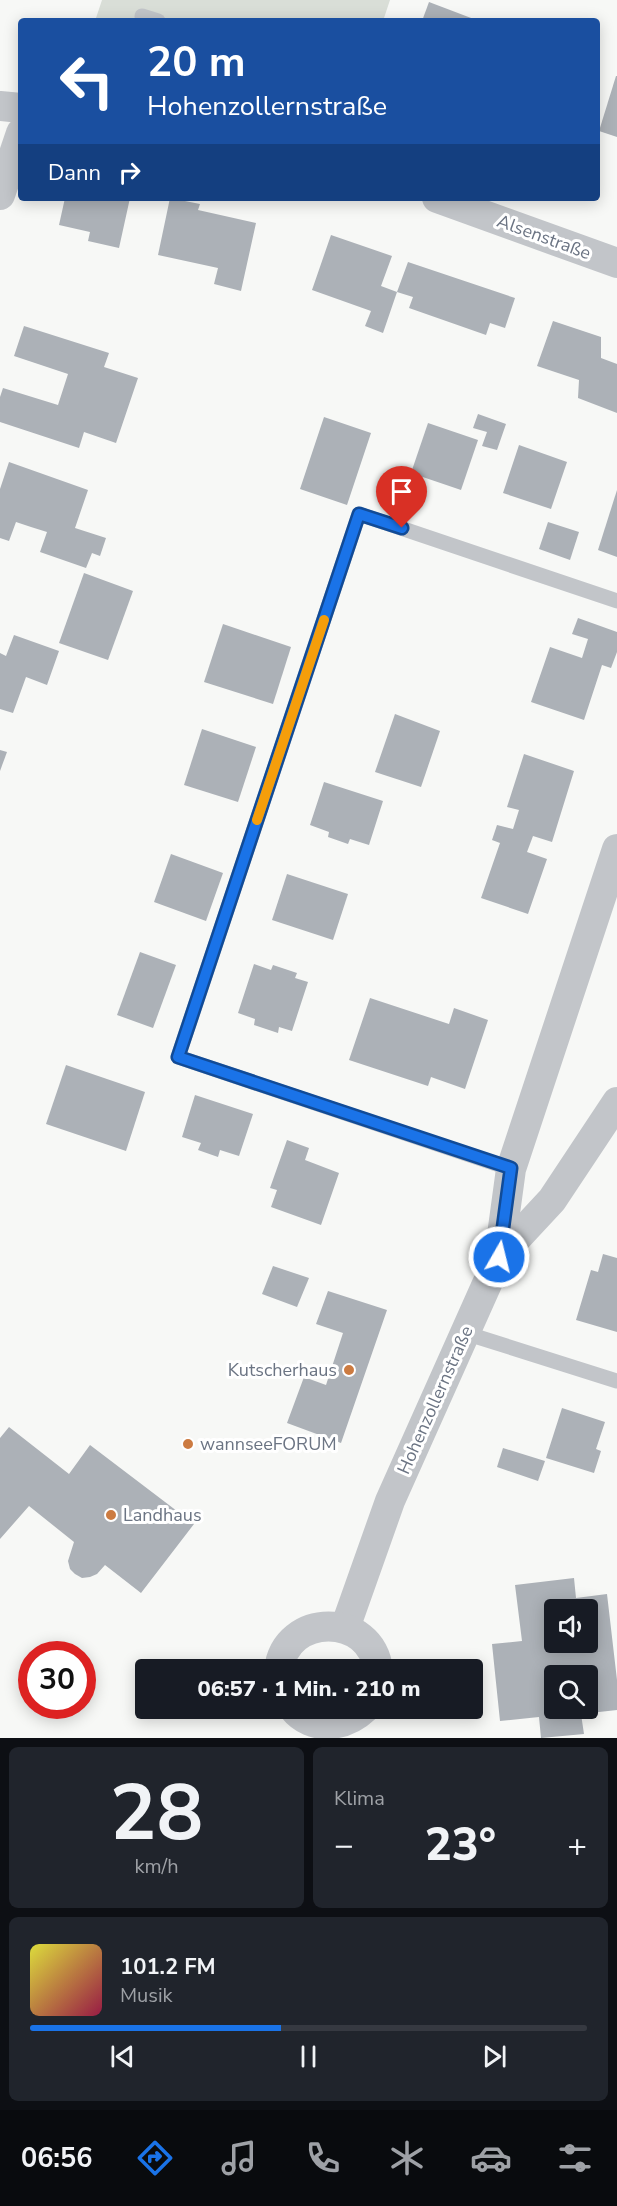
<!DOCTYPE html>
<html lang="de">
<meta charset="utf-8">
<style>
body{margin:0;font-family:"Nunito Sans",sans-serif;background:#20242c;color:#f1f3f6;height:100vh;display:flex;flex-direction:column;font-size:22px;white-space:nowrap}
*{box-sizing:border-box;margin:0}
p{font-size:20px;color:#9ea1a6}
.icon{flex:none;width:33px;height:33px;fill:none;stroke:currentColor;stroke-width:2;stroke-linecap:round;stroke-linejoin:round}
.map{position:relative;height:1738px;overflow:hidden}
.details{display:flex;flex-direction:column;gap:9px;padding:9px;background:#0d0f14;flex:1}
.details>*{flex:none}
.top-card{position:absolute;left:18px;top:18px;width:582px;height:183px;border-radius:6px;box-shadow:0 3px 15px #0003;background:#1a4fa0;color:#fff;overflow:hidden}
.buttons{position:absolute;left:544px;top:1599px;display:grid;gap:12px}
.buttons a{display:grid;place-items:center;width:54px;height:54px;border-radius:6px;background:#171b24;box-shadow:0 3px 15px #0003;font-size:30px}
.speed{position:absolute;left:18px;top:1641px;display:flex;gap:12px;font-size:30px;font-weight:700;text-align:center}
.speed>*{display:grid;place-content:center;width:78px;height:78px;border-radius:50%;background:#171b24;box-shadow:0 3px 15px #0003;line-height:1}
.speed .limit{border:9px solid #d22;background:#fff;color:#111}
.pin{position:absolute;display:grid;place-items:center;width:51px;height:51px;color:#fff;margin:-62px -26px;border-radius:50% 50% 50% 0;rotate:-45deg;box-shadow:0 0 6px #0007}
.pin .icon{rotate:45deg}
.me{position:absolute;width:66px;margin:-33px;rotate:8deg;stroke-linejoin:round;filter:drop-shadow(0 0 4px #0008)}
.turn{display:flex;align-items:center;gap:21px;height:126px;padding:0 30px;font-size:27px}
.turn .icon{width:78px;height:78px;stroke-width:2.5}
.turn b{display:block;font-size:42px;line-height:51px}
.then{display:flex;align-items:center;height:57px;padding:0 30px;background:#0003;gap:12px;font-size:22px}
.big{font-size:45px;font-weight:800;line-height:1.1}
.details .card{flex:1;display:flex;flex-direction:column;justify-content:center;gap:9px;min-width:0;padding:0 21px;border-radius:9px;background:#20242c}
.details .dial{align-items:center;gap:0}
.dial b{font-size:78px;line-height:1}
.song{display:flex;align-items:center;gap:18px}
.cover{width:72px;height:72px;border-radius:9px;background:linear-gradient(135deg,hsl(60 70% 55%),hsl(340 70% 35%))}
.played{height:6px;border-radius:3px;background:linear-gradient(90deg,#1a73e8 45%,#363941 45%)}
.keys{display:flex;justify-content:space-around;direction:ltr}
.heat{display:flex;justify-content:space-between;align-items:center;font-size:33px;direction:ltr}
.details .tiles{flex:1;display:grid;gap:9px;grid-template-columns:1fr 1fr}
.card:last-child{grid-column:span 2}
.trip{position:absolute;left:135px;top:1659px;width:348px;height:60px;border-radius:6px;background:#171b24;box-shadow:0 3px 15px #0003;font-weight:800;line-height:60px;text-align:center}
.tabs{display:flex;height:96px;justify-content:space-around;align-items:center;background:#090b0e;color:#9ea1a6}
.tabs .icon{width:42px;height:42px}
.tabs .on{color:#1a73e8}
.tabs b{font-size:27px;color:#f1f3f6}
.map>svg:first-child{display:block}
</style>
<div class="map">
<svg width="617" height="1738" viewBox="0 0 617 1738">
<rect width="100%" height="100%" fill="#f7f8f6"/>
<path fill="#d9ded7" d="M 102,0 L 390,0 L 383,21 L 95,21 Z"/>
<g fill="#acb1b7" fill-rule="evenodd">
<path d="M 429,2 L 479,21 L 422,21 Z"/>
<path d="M 616,76 L 617,76 L 617,137 L 599,131 Z"/>
<path d="M 65,198 L 130,198 L 119,248 L 88,241 L 90,232 L 59,225 Z"/>
<path d="M 170,198 L 200,204 L 198,210 L 256,223 L 241,291 L 214,284 L 218,268 L 158,255 Z"/>
<path d="M 331,235 L 392,256 L 381,286 L 397,292 L 383,333 L 365,326 L 371,311 L 312,290 Z"/>
<path d="M 408,262 L 515,298 L 505,328 L 490,323 L 486,335 L 409,308 L 413,297 L 397,292 Z"/>
<path d="M 553,321 L 601,337 L 601,358 L 617,364 L 617,413 L 578,398 L 579,380 L 537,366 Z"/>
<path d="M 24,326 L 109,353 L 104,367 L 138,378 L 116,443 L 84,432 L 79,448 L 0,422 L 0,397 L 3,388 L 58,405 L 68,374 L 14,356 Z"/>
<path d="M 478,414 L 506,424 L 497,450 L 482,446 L 487,432 L 473,428 Z"/>
<path d="M 324,417 L 371,433 L 347,505 L 300,489 Z"/>
<path d="M 428,423 L 478,440 L 461,490 L 411,473 Z"/>
<path d="M 519,445 L 567,462 L 551,509 L 503,493 Z"/>
<path d="M 9,462 L 88,490 L 75,528 L 106,538 L 100,556 L 92,553 L 86,568 L 40,552 L 47,532 L 31,527 L 16,522 L 9,541 L 0,538 L 0,489 Z"/>
<path d="M 617,490 L 617,557 L 598,550 Z"/>
<path d="M 548,522 L 579,532 L 570,560 L 539,549 Z"/>
<path d="M 84,573 L 133,591 L 108,660 L 59,643 Z"/>
<path d="M 578,618 L 617,632 L 617,652 L 611,668 L 602,665 L 584,720 L 531,702 L 550,647 L 582,658 L 588,639 L 572,634 Z"/>
<path d="M 223,624 L 291,647 L 273,704 L 204,682 Z"/>
<path d="M 14,635 L 59,651 L 47,685 L 26,677 L 13,713 L 0,709 L 0,653 L 6,656 Z"/>
<path d="M 395,714 L 440,731 L 421,787 L 375,772 Z"/>
<path d="M 202,729 L 256,747 L 238,802 L 184,785 Z"/>
<path d="M 0,750 L 7,752 L 0,771 Z"/>
<path d="M 524,754 L 574,771 L 552,842 L 533,836 L 527,852 L 547,859 L 528,914 L 481,898 L 500,843 L 492,840 L 497,825 L 513,829 L 519,810 L 507,807 Z"/>
<path d="M 324,782 L 383,801 L 369,845 L 350,839 L 348,844 L 328,837 L 329,832 L 310,825 Z"/>
<path d="M 171,854 L 223,873 L 206,921 L 154,902 Z"/>
<path d="M 287,874 L 348,894 L 333,940 L 272,920 Z"/>
<path d="M 140,952 L 176,965 L 153,1028 L 117,1015 Z"/>
<path d="M 254,964 L 271,970 L 273,965 L 297,973 L 295,978 L 308,982 L 292,1031 L 279,1027 L 278,1033 L 254,1025 L 255,1019 L 238,1013 Z"/>
<path d="M 370,998 L 449,1024 L 454,1008 L 488,1020 L 465,1089 L 431,1077 L 428,1086 L 349,1060 Z"/>
<path d="M 66,1065 L 145,1092 L 126,1151 L 46,1124 Z"/>
<path d="M 195,1095 L 253,1114 L 239,1156 L 220,1150 L 218,1157 L 198,1150 L 201,1143 L 182,1137 Z"/>
<path d="M 287,1140 L 309,1148 L 305,1160 L 339,1173 L 321,1225 L 271,1207 L 277,1190 L 270,1188 Z"/>
<path d="M 603,1254 L 617,1258 L 617,1332 L 576,1320 L 591,1270 L 598,1272 Z"/>
<path d="M 273,1266 L 309,1278 L 297,1307 L 262,1294 Z"/>
<path d="M 328,1291 L 387,1310 L 341,1443 L 287,1423 L 304,1377 L 326,1385 L 343,1333 L 316,1324 Z"/>
<path d="M 562,1408 L 605,1422 L 596,1449 L 601,1451 L 594,1473 L 546,1458 Z"/>
<path d="M 9,1427 L 69,1474 L 90,1445 L 194,1524 L 141,1593 L 105,1565 L 97,1574 L 90,1577 L 82,1578 L 75,1574 L 70,1569 L 68,1561 L 74,1542 L 29,1506 L 0,1539 L 0,1438 Z"/>
<path d="M 503,1448 L 545,1461 L 538,1481 L 497,1467 Z"/>
<path d="M 574,1578 L 576,1598 L 607,1594 L 617,1680 L 617,1710 L 581,1714 L 584,1734 L 541,1738 L 539,1717 L 500,1721 L 492,1644 L 522,1641 L 515,1585 ZM 555,1610 L 588,1610 L 588,1642 L 555,1642 ZM 555,1676 L 588,1676 L 588,1708 L 555,1708 Z"/>
</g>
<g fill="none" stroke-linecap="round" stroke-linejoin="round">
<g stroke="#c2c5c9" stroke-width="15">
<path d="M 142,16 L 158,21"/>
<path d="M 511,1169 L 178,1057 L 359,514 L 617,601"/>
<path d="M 465,1333 L 617,1381"/>
</g>
<g stroke="#c2c5c9" stroke-width="30">
<path d="M 0,106 L 21,108"/>
<path d="M 0,195 L 21,133"/>
<path d="M 437,198 L 617,263"/>
<path d="M 499,1257 L 552,1200 L 617,1102"/>
<path d="M 345,1628 L 390,1501 L 499,1257 L 511,1169 L 617,849"/>
<path d="M 279,1670 C 285,1612 372,1612 378,1670"/>
<path d="M 293,1708 C 312,1732 345,1727 365,1708"/>
</g>
</g>
<g fill="none" stroke-linecap="round" stroke-linejoin="round">
<g stroke="#114b97" stroke-width="15">
<path id="route" d="M 402,528 L 359,514 L 178,1057 L 511,1168 L 499,1257"/>
</g>
<use href="#route" stroke="#1a73e8" stroke-width="10"/>
<path stroke="#f59e0b" stroke-width="10" d="M 257,820 L 324,620"/>
</g>
<g fill="#cc7b41" stroke="#fff" stroke-width="2">
<circle cx="349" cy="1370" r="6"/>
<circle cx="188" cy="1444" r="6"/>
<circle cx="111" cy="1515" r="6"/>
</g>
<g text-anchor="middle" dominant-baseline="central" stroke-width="6" stroke-linejoin="round" paint-order="stroke">
<g font-size="18" fill="#6b7483" stroke="#fff">
<text transform="translate(544 237) rotate(20)">Alsenstraße</text>
<text transform="translate(435 1400) rotate(-66)">Hohenzollernstraße</text>
</g>
<g font-size="18" fill="#6b7483" stroke="#fff" text-anchor="start">
<text x="337" y="1370" text-anchor="end">Kutscherhaus</text>
<text x="200" y="1444">wannseeFORUM</text>
<text x="123" y="1515">Landhaus</text>
</g>
</g>
</svg>
<div class="buttons">
<a><svg class="icon" aria-label="sound" viewBox="0 0 24 24"><path d="M4 9h4l5-4v14l-5-4H4zM17 9q2 3 0 6"/></svg></a>
<a><svg class="icon" aria-label="search" viewBox="0 0 24 24"><circle cx="10" cy="10" r="6"/><path d="M15 15l6 6"/></svg></a>
</div>
<div class="speed"><div class="limit">30</div></div>
<div class="pin" style="left:402px;top:528px;background:#d93025"><svg class="icon" aria-label="arrive" viewBox="0 0 24 24"><path d="M6 21V4h12l-3 4 3 4H6"/></svg></div>
<svg class="me" style="left:499px;top:1257px" viewBox="-20 -20 40 40"><circle r="17" fill="#1a73e8" stroke="#fff" stroke-width="3"/><path d="M0-11L8 9 0 5-8 9z" fill="#fff"/></svg>
<div class="trip">06:57 · 1 Min. · 210 m</div>
<div class="top-card">
<div class="turn"><svg class="icon" aria-label="left" viewBox="0 0 24 24"><path d="M17 20v-9H6M10 6l-5 5 5 5"/></svg><div><b>20 m</b>Hohenzollernstraße</div></div>
<div class="then">Dann<svg class="icon" aria-label="right" viewBox="0 0 24 24"><path d="M7 20v-9h11M14 6l5 5-5 5"/></svg></div>
</div>
</div>
<section class="details">
<div class="tiles">
<div class="card dial"><b>28</b><p>km/h</p></div>
<div class="card"><p>Klima</p>
<div class="heat"><a>−</a><b class="big">23°</b><a>+</a></div>
</div>
<div class="card">
<div class="song"><i class="cover"></i><div><b>101.2 FM</b><p>Musik</p></div></div>
<div class="played"></div>
<div class="keys"><svg class="icon" aria-label="previous" viewBox="0 0 24 24"><path d="M18 5L8 12l10 7zM5 5v14"/></svg><svg class="icon" aria-label="pause" viewBox="0 0 24 24"><path d="M8 5v14M16 5v14"/></svg><svg class="icon" aria-label="next" viewBox="0 0 24 24"><path d="M6 5l10 7-10 7zM19 5v14"/></svg></div>
</div>
</div>
</section>
<nav class="tabs">
<b>06:56</b>
<svg class="icon on" aria-label="directions" viewBox="0 0 24 24"><path d="M12 3l9 9-9 9-9-9zM9 14v-3h6M13 9l2 2-2 2"/></svg>
<svg class="icon" aria-label="music" viewBox="0 0 24 24"><path d="M9 18V5l10-2v13"/><circle cx="6" cy="18" r="3"/><circle cx="16" cy="16" r="3"/></svg>
<svg class="icon" aria-label="phone" viewBox="0 0 24 24"><path d="M5 4h4l2 5-3 2q2 4 5 5l2-3 5 2v4C11 20 4 13 5 4z"/></svg>
<svg class="icon" aria-label="climate" viewBox="0 0 24 24"><path d="M12 3v18M4 7l16 10M4 17L20 7"/></svg>
<svg class="icon" aria-label="car" viewBox="0 0 24 24"><path d="M5 17H2v-5l4-1 3-4h7l3 4 3 1v5h-3M9 17h6M6 11h13"/><circle cx="7" cy="17" r="2"/><circle cx="17" cy="17" r="2"/></svg>
<svg class="icon" aria-label="filters" viewBox="0 0 24 24"><path d="M4 7h16M4 17h16"/><circle cx="9" cy="7" r="2"/><circle cx="15" cy="17" r="2"/></svg>
</nav>
